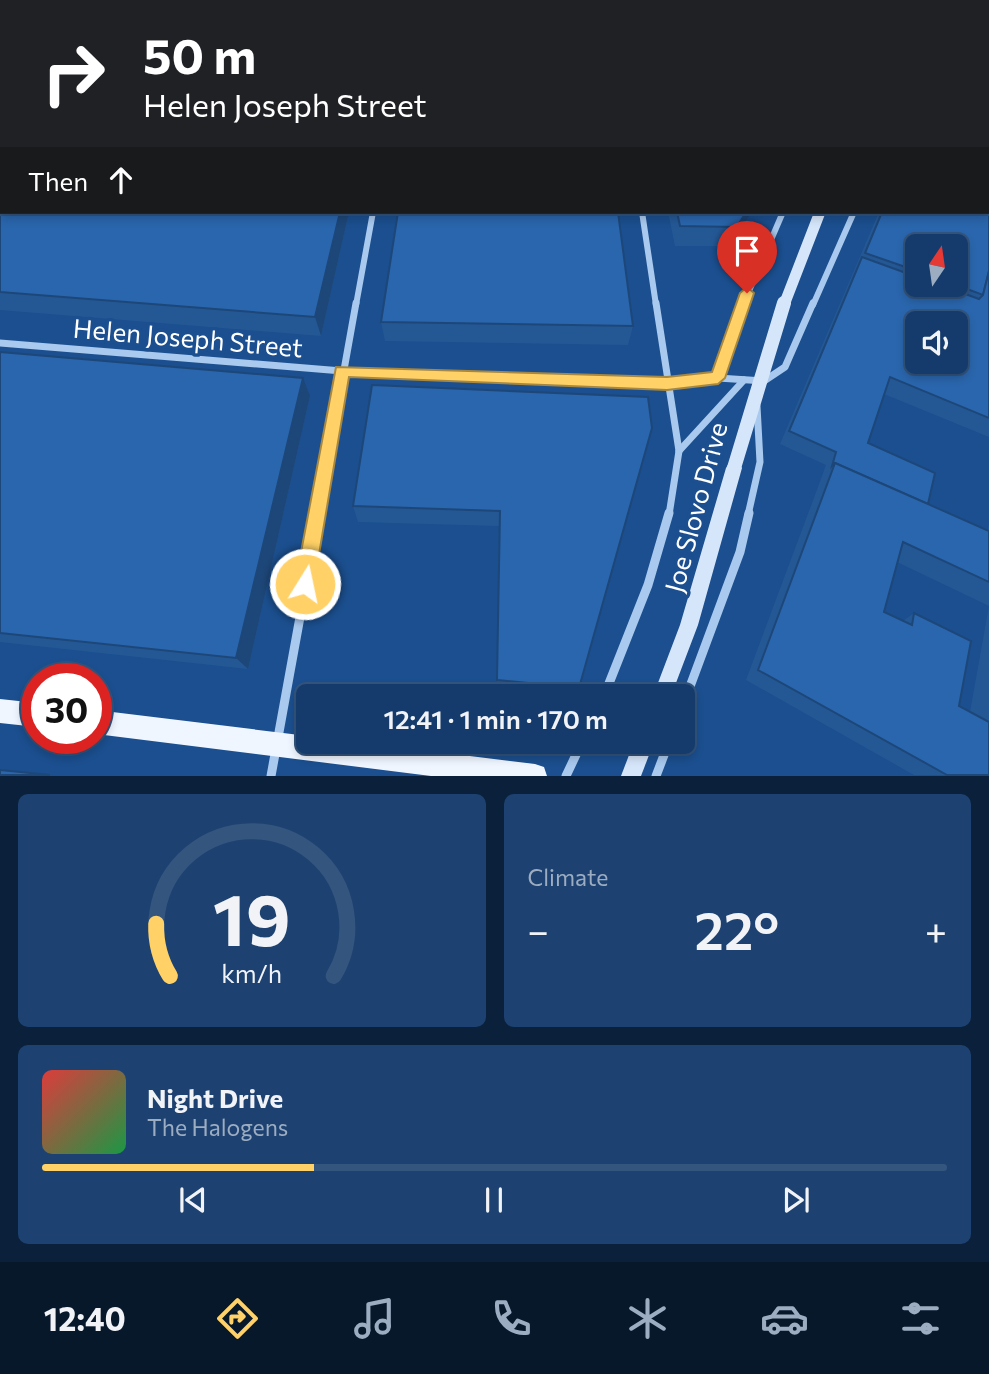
<!DOCTYPE html>
<meta charset="utf-8">
<style>
body{margin:0;font-family:Commissioner,sans-serif;background:#1d4271;color:#f1f3f6;height:100vh;display:flex;flex-direction:column;font-size:26px;white-space:nowrap}
*{box-sizing:border-box;margin:0}
p{font-size:23px;color:#9dadc1}
.icon{flex:none;width:38px;height:38px;fill:none;stroke:currentColor;stroke-width:2;stroke-linecap:round;stroke-linejoin:round}
.map{position:relative;height:776px;overflow:hidden}
.side{display:flex;flex-direction:column;gap:18px;padding:18px;background:#0b203b;flex:1}
.side>*{flex:none}
.top-card{position:absolute;left:0px;top:0px;width:990px;height:214px;box-shadow:0 4px 10px #0003,0 0 0 2px #33557e;background:#202124;color:#fff;overflow:hidden}
.needle{width:46px;rotate:13deg}
.controls{position:absolute;left:905px;top:234px;display:grid;gap:14px}
.controls a{display:grid;place-items:center;width:63px;height:63px;border-radius:10px;background:#143b6b;box-shadow:0 4px 10px #0003,0 0 0 2px #33557e;font-size:35px}
.speed{position:absolute;left:21px;top:663px;display:flex;gap:14px;font-size:35px;font-weight:700;text-align:center}
.speed>*{display:grid;place-content:center;width:91px;height:91px;border-radius:50%;background:#143b6b;box-shadow:0 4px 10px #0003,0 0 0 2px #33557e;line-height:1}
.speed .limit{border:10px solid #d22;background:#fff;color:#111}
.pin{position:absolute;display:grid;place-items:center;width:60px;height:60px;color:#fff;margin:-72px -30px;border-radius:50% 50% 50% 0;rotate:-45deg;box-shadow:0 0 7px #0007}
.pin .icon{rotate:45deg}
.me{position:absolute;width:77px;margin:-38px;rotate:10deg;stroke-linejoin:round;filter:drop-shadow(0 0 5px #0008)}
.turn{display:flex;align-items:center;gap:24px;height:147px;padding:0 28px;font-size:32px}
.turn .icon{width:91px;height:91px;stroke-width:2.5}
.turn b{display:block;font-size:49px;line-height:60px}
.then{display:flex;align-items:center;height:66px;padding:0 28px;background:#0003;gap:14px;font-size:26px}
.big{font-size:52px;font-weight:600;line-height:1.1}
.side .tile{flex:1;display:flex;flex-direction:column;justify-content:center;gap:10px;min-width:0;padding:0 24px;border-radius:10px;background:#1d4271}
.side .dial{align-items:center;gap:0}
.dial svg{height:182px;overflow:visible;fill:none;stroke:#33557e;stroke-width:7;stroke-linecap:round;text-anchor:middle}
.dial text{fill:#f1f3f6;stroke:none}
.song{display:flex;align-items:center;gap:21px}
.cover{width:84px;height:84px;border-radius:10px;background:linear-gradient(135deg,hsl(0 70% 55%),hsl(140 70% 35%))}
.played{height:7px;border-radius:4px;background:linear-gradient(90deg,#ffd166 30%,#33557e 30%)}
.keys{display:flex;justify-content:space-around;direction:ltr}
.heat{display:flex;justify-content:space-between;align-items:center;font-size:38px;direction:ltr}
.side .tiles{flex:1;display:grid;gap:18px;grid-template-columns:1fr 1fr}
.tile:last-child{grid-column:span 2}
.trip{position:absolute;left:296px;top:684px;width:399px;height:70px;border-radius:10px;background:#143b6b;box-shadow:0 4px 10px #0003,0 0 0 2px #33557e;font-weight:600;line-height:70px;text-align:center}
.dock{display:flex;height:112px;justify-content:space-around;align-items:center;background:#08182b;color:#9dadc1}
.dock .icon{width:49px;height:49px}
.dock .current{color:#ffd166}
.dock b{font-size:32px;color:#f1f3f6}
.map>svg:first-child{display:block}
</style>
<div class="map">
<svg width="989" height="776" viewBox="0 0 989 776">
<rect width="100%" height="100%" fill="#1b4f8f"/>
<g fill="none" stroke-linecap="round" stroke-linejoin="round">
<path stroke="#a9c9ee" stroke-width="4.5" d="M 131,2 L 133,0"/>
<g stroke="#a9c9ee" stroke-width="6">
<path d="M 0,154 L 2,152"/>
<path d="M 642,212 L 656,305"/>
<path d="M 356,305 L 373,212"/>
<path d="M 743,305 L 783,212"/>
<path d="M 813,305 L 854,212"/>
</g>
<g stroke="#a9c9ee" stroke-width="7">
<path d="M 656,303 L 679,451 L 669,515"/>
<path d="M 0,343 L 342,371 L 667,384 L 718,378 L 764,381 L 785,367 L 813,303"/>
<path d="M 718,378 L 744,303"/>
<path d="M 679,451 L 744,380"/>
<path d="M 318,515 L 356,303"/>
<path d="M 748,515 L 760,462 L 757,406"/>
</g>
<g stroke="#a9c9ee" stroke-width="9">
<path d="M 604,696 L 648,585 L 669,513"/>
<path d="M 682,708 L 740,552 L 749,513"/>
<path d="M 271,776 L 319,513"/>
<path d="M 566,776 L 582,742"/>
<path d="M 656,776 L 669,742"/>
</g>
<g fill="#d6e6fa" fill-rule="evenodd">
<path d="M 908,0 L 931,0 L 930,2 Z"/>
<path d="M 734,461 L 739,463 L 742,468 L 698,625 L 671,696 L 653,696 L 680,625 L 726,468 L 729,463 Z"/>
<path d="M 634,742 L 654,742 L 641,776 L 621,776 Z"/>
</g>
<g fill="#f0f6ff" fill-rule="evenodd">
<path d="M 0,699 L 37,703 L 37,727 L 0,723 Z"/>
<path d="M 96,710 L 308,736 L 308,742 L 357,742 L 535,764 L 544,767 L 547,776 L 431,776 L 96,734 Z"/>
</g>
<path stroke="#d6e6fa" stroke-width="11" d="M 784,305 L 820,212"/>
<path stroke="#d6e6fa" stroke-width="14" d="M 734,468 L 784,303"/>
</g>
<g fill="#245895" fill-rule="evenodd">
<path d="M 77,0 L 112,0 L 111,2 Z"/>
<path d="M 153,0 L 390,0 L 389,2 L 154,2 Z"/>
<path d="M 975,0 L 989,0 L 989,3 L 989,2 Z"/>
<path d="M 989,10 L 989,437 L 884,394 L 868,443 L 928,504 L 988,530 L 989,524 L 989,606 L 897,562 L 884,612 L 903,621 L 914,613 L 959,706 L 970,712 L 989,606 L 989,775 L 914,775 L 746,680 L 821,479 L 826,465 L 780,444 L 879,212 L 989,212 ZM 917,247 L 956,285 L 917,285 Z"/>
<path d="M 0,157 L 349,212 L 321,336 L 0,310 Z"/>
<path d="M 668,212 L 752,212 L 729,246 L 675,246 Z"/>
<path d="M 381,322 L 633,326 L 628,345 L 385,341 Z"/>
<path d="M 0,352 L 310,396 L 248,669 L 0,642 Z"/>
<path d="M 648,397 L 579,688 L 575,696 L 497,690 L 499,526 L 358,522 L 353,506 Z"/>
</g>
<g fill="#1d4779">
<path d="M 2,82 L 2,115 L 0,117 L 0,84 Z"/>
<path d="M 340,212 L 349,212 L 321,336 L 315,317 Z"/>
<path d="M 746,212 L 752,212 L 729,246 L 737,227 Z"/>
<path d="M 303,378 L 310,396 L 248,669 L 236,658 Z"/>
</g>
<g fill="#2a66ad" stroke="#1d4779" stroke-width="2" fill-rule="evenodd">
<rect x="430" y="0" width="159" height="2"/>
<path d="M 634,0 L 878,0 L 877,2 L 634,2 Z"/>
<path d="M 0,4 L 2,4 L 2,82 L 0,84 Z"/>
<path d="M 989,113 L 989,271 L 983,295 L 956,285 L 956,247 L 917,247 L 917,271 L 865,253 L 882,212 L 989,212 Z"/>
<path d="M 2,155 L 2,212 L 340,212 L 315,317 L 0,292 L 0,157 Z"/>
<path d="M 398,212 L 618,212 L 633,326 L 381,322 Z"/>
<path d="M 677,212 L 746,212 L 737,227 L 680,226 Z"/>
<path d="M 862,257 L 917,277 L 917,285 L 941,285 L 979,299 L 983,295 L 989,271 L 989,418 L 890,377 L 868,443 L 935,473 L 928,504 L 835,463 L 832,466 L 836,452 L 789,431 ZM 917,324 L 956,324 L 956,362 L 917,362 Z"/>
<path d="M 0,352 L 303,378 L 236,658 L 0,633 Z"/>
<path d="M 372,385 L 648,397 L 652,428 L 579,688 L 497,680 L 500,511 L 353,506 Z"/>
<path d="M 835,463 L 989,531 L 989,582 L 903,542 L 884,612 L 912,625 L 914,613 L 971,641 L 959,706 L 989,722 L 989,775 L 947,775 L 758,670 Z"/>
<path d="M 0,770 L 50,775 L 0,775 Z"/>
</g>
<path fill="#ffd166" stroke="#a68842" stroke-width="2" d="M 747,287 L 754,293 L 725,378 L 718,384 L 667,390 L 349,377 L 314,584 L 311,591 L 305,593 L 298,591 L 295,584 L 336,367 L 667,377 L 712,372 L 740,293 Z"/>
<g text-anchor="middle" dominant-baseline="central" stroke-width="7" stroke-linejoin="round" paint-order="stroke">
<g font-size="26" fill="#fff" stroke="#1b4f8f">
<text transform="translate(188 337) rotate(5)">Helen Joseph Street</text>
<text transform="translate(695 507) rotate(-75)">Joe Slovo Drive</text>
</g>
</g>
</svg>
<div class="controls">
<a><svg class="needle" viewBox="-14 -14 28 28"><path d="M0-13l5 13h-10z" fill="#e53935"/><path d="M0 13l5-13h-10z" fill="#9dadc1"/></svg></a>
<a><svg class="icon" aria-label="sound" viewBox="0 0 24 24"><path d="M4 9h4l5-4v14l-5-4H4zM17 9q2 3 0 6"/></svg></a>
</div>
<div class="speed"><div class="limit">30</div></div>
<div class="pin" style="left:747px;top:293px;background:#d93025"><svg class="icon" aria-label="arrive" viewBox="0 0 24 24"><path d="M6 21V4h12l-3 4 3 4H6"/></svg></div>
<svg class="me" style="left:305px;top:584px" viewBox="-20 -20 40 40"><circle r="17" fill="#ffd166" stroke="#fff" stroke-width="3"/><path d="M0-11L8 9 0 5-8 9z" fill="#fff"/></svg>
<div class="trip">12:41 · 1 min · 170 m</div>
<div class="top-card">
<div class="turn"><svg class="icon" aria-label="right" viewBox="0 0 24 24"><path d="M7 20v-9h11M14 6l5 5-5 5"/></svg><div><b>50 m</b>Helen Joseph Street</div></div>
<div class="then">Then<svg class="icon" aria-label="ahead" viewBox="0 0 24 24"><path d="M12 20V5M6 11l6-6 6 6"/></svg></div>
</div>
</div>
<section class="side">
<div class="tiles">
<div class="tile dial"><svg viewBox="0 0 100 80">
<path d="M14 69A42 42 0 1 1 86 69"/>
<path d="M14 69A42 42 0 0 1 8 46" stroke="#ffd166"/>
<text x="50" y="56" font-size="32" font-weight="700">19</text>
<text x="50" y="72" font-size="11">km/h</text>
</svg></div>
<div class="tile"><p>Climate</p>
<div class="heat"><a>−</a><b class="big">22°</b><a>+</a></div>
</div>
<div class="tile">
<div class="song"><i class="cover"></i><div><b>Night Drive</b><p>The Halogens</p></div></div>
<div class="played"></div>
<div class="keys"><svg class="icon" aria-label="previous" viewBox="0 0 24 24"><path d="M18 5L8 12l10 7zM5 5v14"/></svg><svg class="icon" aria-label="pause" viewBox="0 0 24 24"><path d="M8 5v14M16 5v14"/></svg><svg class="icon" aria-label="next" viewBox="0 0 24 24"><path d="M6 5l10 7-10 7zM19 5v14"/></svg></div>
</div>
</div>
</section>
<nav class="dock">
<b>12:40</b>
<svg class="icon current" aria-label="directions" viewBox="0 0 24 24"><path d="M12 3l9 9-9 9-9-9zM9 14v-3h6M13 9l2 2-2 2"/></svg>
<svg class="icon" aria-label="music" viewBox="0 0 24 24"><path d="M9 18V5l10-2v13"/><circle cx="6" cy="18" r="3"/><circle cx="16" cy="16" r="3"/></svg>
<svg class="icon" aria-label="phone" viewBox="0 0 24 24"><path d="M5 4h4l2 5-3 2q2 4 5 5l2-3 5 2v4C11 20 4 13 5 4z"/></svg>
<svg class="icon" aria-label="climate" viewBox="0 0 24 24"><path d="M12 3v18M4 7l16 10M4 17L20 7"/></svg>
<svg class="icon" aria-label="car" viewBox="0 0 24 24"><path d="M5 17H2v-5l4-1 3-4h7l3 4 3 1v5h-3M9 17h6M6 11h13"/><circle cx="7" cy="17" r="2"/><circle cx="17" cy="17" r="2"/></svg>
<svg class="icon" aria-label="filters" viewBox="0 0 24 24"><path d="M4 7h16M4 17h16"/><circle cx="9" cy="7" r="2"/><circle cx="15" cy="17" r="2"/></svg>
</nav>
